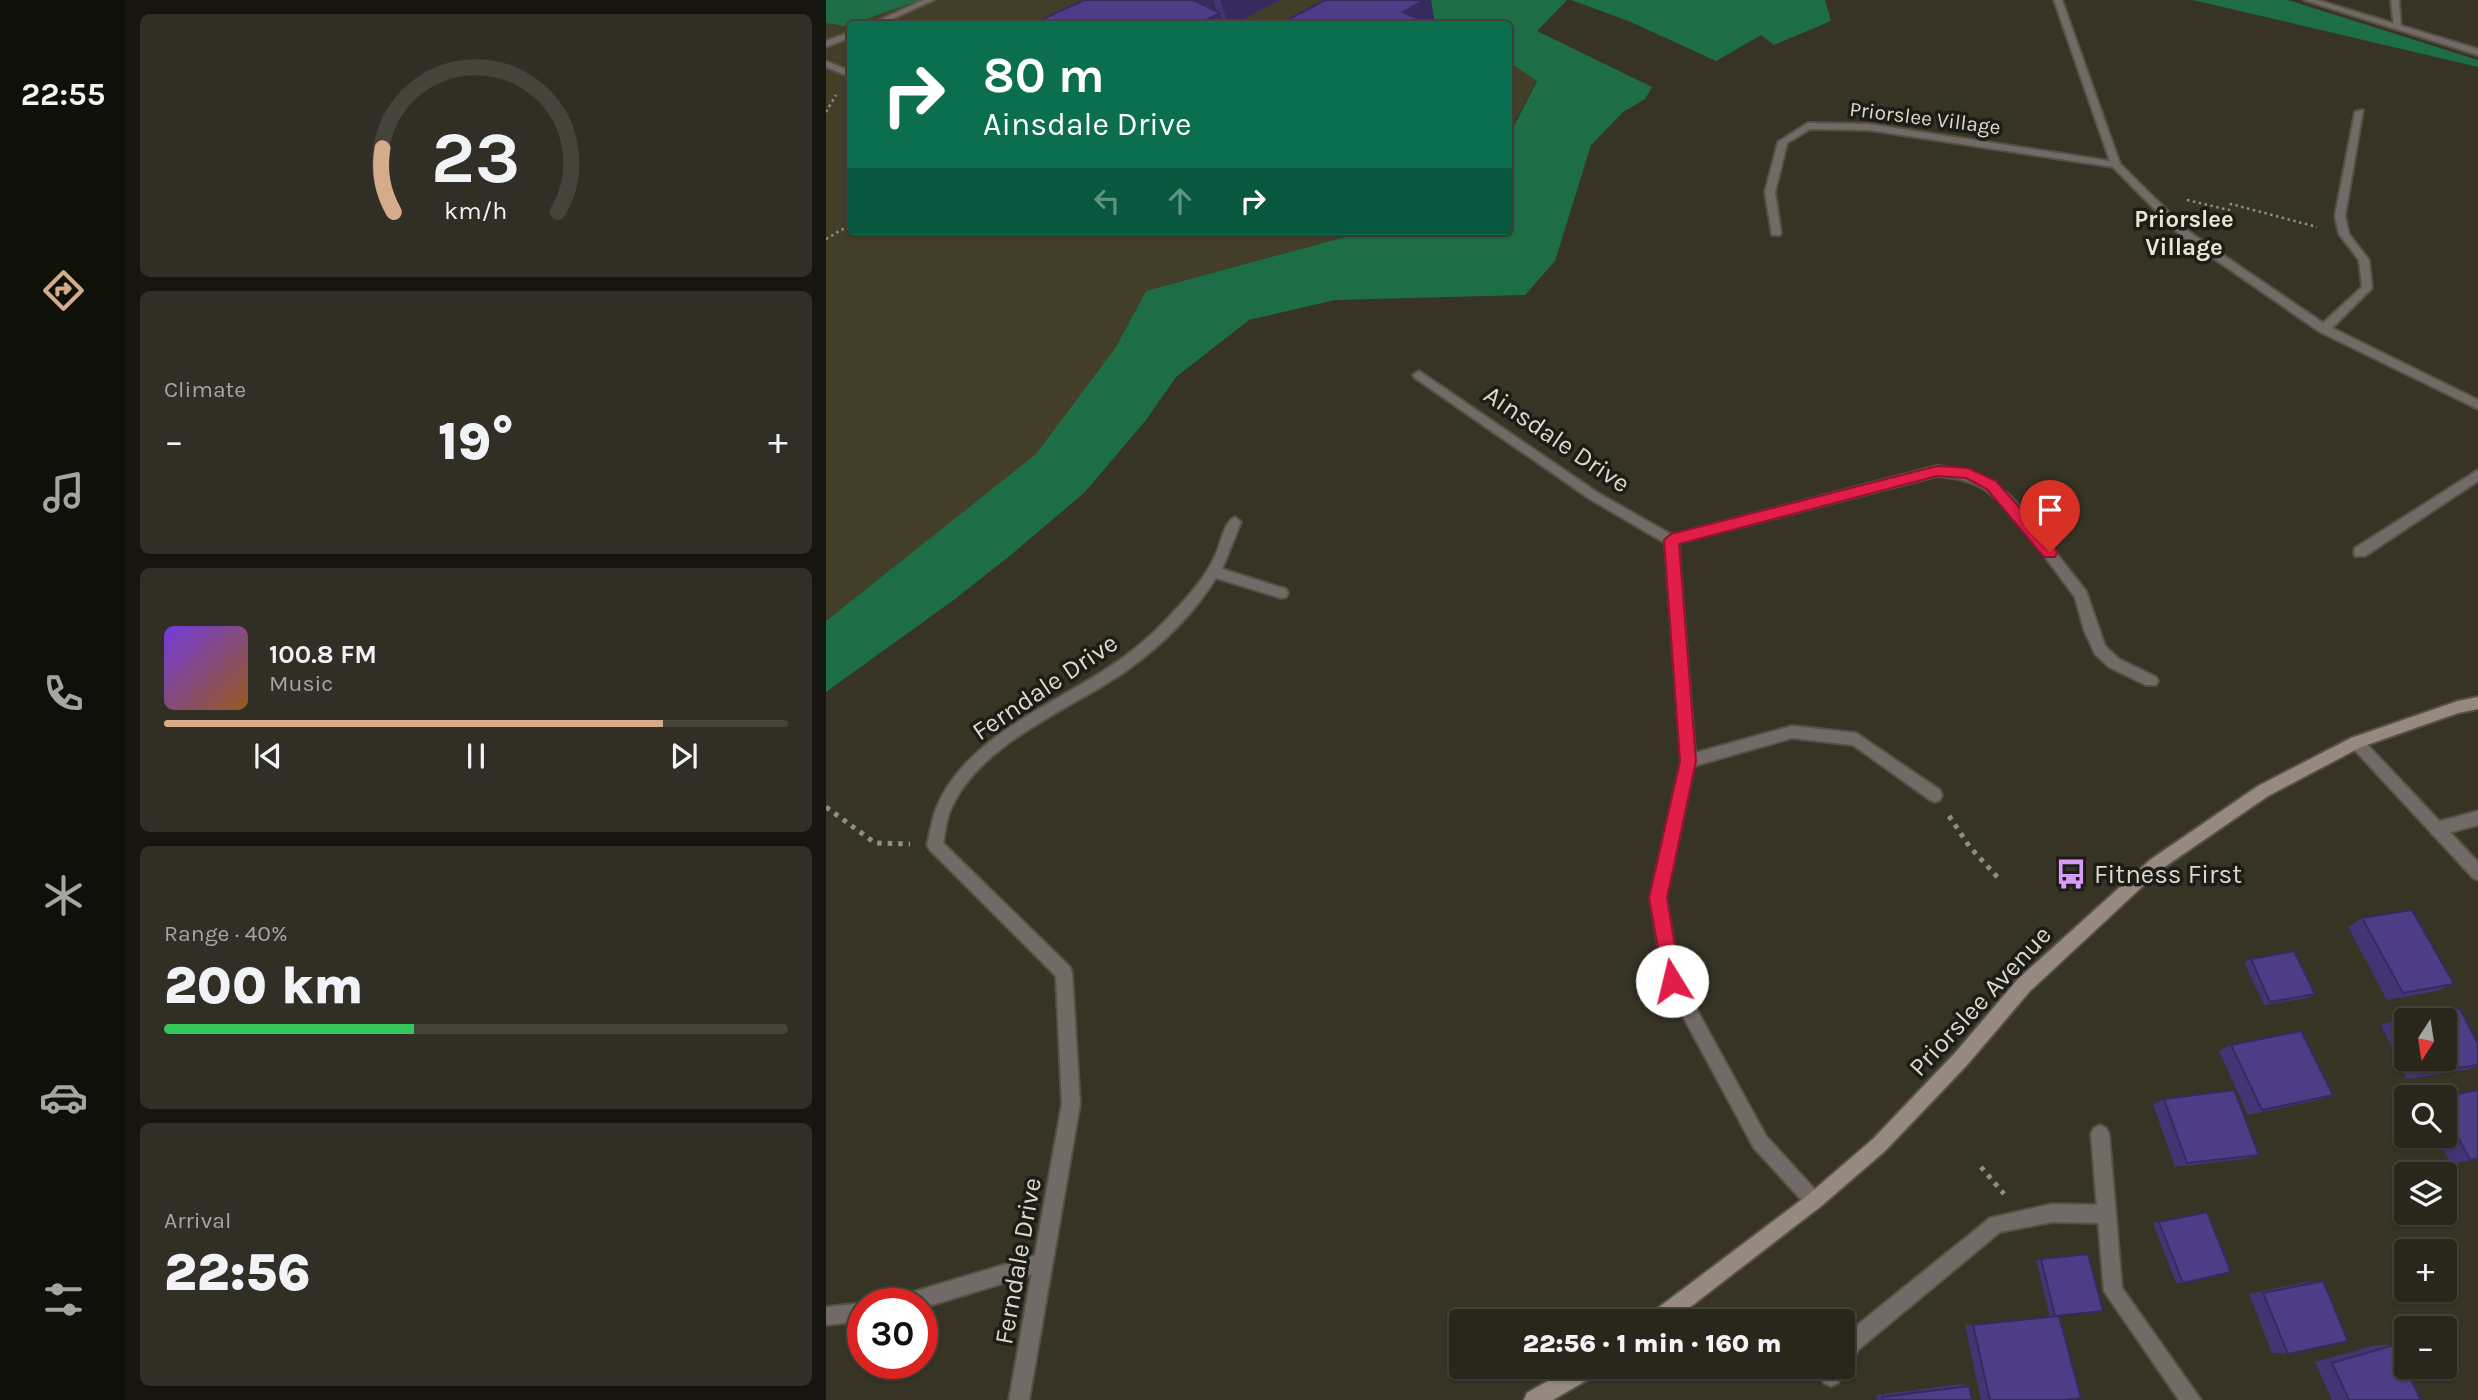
<!DOCTYPE html>
<meta charset="utf-8">
<style>
body{margin:0;font-family:Karla,sans-serif;background:#312f25;color:#f1f3f6;height:100vh;display:flex;flex-direction:column;font-size:26px;white-space:nowrap}
*{box-sizing:border-box;margin:0}
p{font-size:23px;color:#a5a5a3}
.icon{flex:none;width:38px;height:38px;fill:none;stroke:currentColor;stroke-width:2;stroke-linecap:round;stroke-linejoin:round}
.map{position:relative;flex:1;overflow:hidden}
.drawer{display:flex;flex-direction:column;gap:14px;padding:14px;background:#17150f;width:700px}
.drawer>*{flex:none}
.guide{position:absolute;left:21px;top:21px;width:665px;height:214px;border-radius:7px;box-shadow:0 2px 5px #0004,0 0 0 2px #45443b;background:#0b6e4f;color:#fff;overflow:hidden}
.needle{width:46px;rotate:192deg}
.fabs{position:absolute;left:1568px;top:1008px;display:grid;gap:14px}
.fabs a{display:grid;place-items:center;width:63px;height:63px;border-radius:7px;background:#29271c;box-shadow:0 2px 5px #0004,0 0 0 2px #45443b;font-size:35px}
.speed{position:absolute;left:21px;top:1288px;display:flex;gap:14px;font-size:35px;font-weight:700;text-align:center}
.speed>*{display:grid;place-content:center;width:91px;height:91px;border-radius:50%;background:#29271c;box-shadow:0 2px 5px #0004,0 0 0 2px #45443b;line-height:1}
.speed .limit{border:10px solid #d22;background:#fff;color:#111}
.pin{position:absolute;display:grid;place-items:center;width:60px;height:60px;color:#fff;margin:-72px -30px;border-radius:50% 50% 50% 0;rotate:-45deg;box-shadow:0 0 7px #0007}
.pin .icon{rotate:45deg}
.me{position:absolute;width:77px;margin:-38px;rotate:351deg;stroke-linejoin:round;filter:drop-shadow(0 0 5px #0008)}
.turn{display:flex;align-items:center;gap:24px;height:147px;padding:0 21px;font-size:32px}
.turn .icon{width:91px;height:91px;stroke-width:2.5}
.turn b{display:block;font-size:49px;line-height:60px}
.lanes{display:flex;align-items:center;height:66px;padding:0 21px;background:#0003;justify-content:center;gap:35px;direction:ltr}
.lanes .off{opacity:.35}
.big{font-size:52px;font-weight:800;line-height:1.1}
.drawer .card{flex:1;display:flex;flex-direction:column;justify-content:center;gap:10px;min-width:0;padding:0 24px;border-radius:10px;background:#312f25}
.drawer .dial{align-items:center;gap:0}
.dial svg{height:182px;overflow:visible;fill:none;stroke:#45443b;stroke-width:7;stroke-linecap:round;text-anchor:middle}
.dial text{fill:#f1f3f6;stroke:none}
.song{display:flex;align-items:center;gap:21px}
.cover{width:84px;height:84px;border-radius:10px;background:linear-gradient(135deg,hsl(260 70% 55%),hsl(30 70% 35%))}
.played{height:7px;border-radius:4px;background:linear-gradient(90deg,#d6ab8b 80%,#45443b 80%)}
.keys{display:flex;justify-content:space-around;direction:ltr}
.heat{display:flex;justify-content:space-between;align-items:center;font-size:38px;direction:ltr}
.charge{height:10px;border-radius:5px;background:linear-gradient(90deg,#34c759 40%,#45443b 0)}
.trip{position:absolute;left:623px;top:1309px;width:406px;height:70px;border-radius:7px;background:#29271c;box-shadow:0 2px 5px #0004,0 0 0 2px #45443b;font-weight:800;line-height:70px;text-align:center}
main{display:flex;flex:1;min-height:0}
.menu{display:flex;flex-direction:column;width:126px;justify-content:space-around;align-items:center;background:#10100b;color:#a5a5a3}
.menu .icon{width:49px;height:49px}
.menu .selected{color:#d6ab8b}
.menu b{font-size:32px;color:#f1f3f6}
.map>svg:first-child{display:block}
</style>
<main>
<nav class="menu">
<b>22:55</b>
<svg class="icon selected" aria-label="directions" viewBox="0 0 24 24"><path d="M12 3l9 9-9 9-9-9zM9 14v-3h6M13 9l2 2-2 2"/></svg>
<svg class="icon" aria-label="music" viewBox="0 0 24 24"><path d="M9 18V5l10-2v13"/><circle cx="6" cy="18" r="3"/><circle cx="16" cy="16" r="3"/></svg>
<svg class="icon" aria-label="phone" viewBox="0 0 24 24"><path d="M5 4h4l2 5-3 2q2 4 5 5l2-3 5 2v4C11 20 4 13 5 4z"/></svg>
<svg class="icon" aria-label="climate" viewBox="0 0 24 24"><path d="M12 3v18M4 7l16 10M4 17L20 7"/></svg>
<svg class="icon" aria-label="car" viewBox="0 0 24 24"><path d="M5 17H2v-5l4-1 3-4h7l3 4 3 1v5h-3M9 17h6M6 11h13"/><circle cx="7" cy="17" r="2"/><circle cx="17" cy="17" r="2"/></svg>
<svg class="icon" aria-label="filters" viewBox="0 0 24 24"><path d="M4 7h16M4 17h16"/><circle cx="9" cy="7" r="2"/><circle cx="15" cy="17" r="2"/></svg>
</nav>
<section class="drawer">
<div class="card dial"><svg viewBox="0 0 100 80">
<path d="M14 69A42 42 0 1 1 86 69"/>
<path d="M14 69A42 42 0 0 1 9 41" stroke="#d6ab8b"/>
<text x="50" y="56" font-size="32" font-weight="700">23</text>
<text x="50" y="72" font-size="11">km/h</text>
</svg></div>
<div class="card"><p>Climate</p>
<div class="heat"><a>−</a><b class="big">19°</b><a>+</a></div>
</div>
<div class="card">
<div class="song"><i class="cover"></i><div><b>100.8 FM</b><p>Music</p></div></div>
<div class="played"></div>
<div class="keys"><svg class="icon" aria-label="previous" viewBox="0 0 24 24"><path d="M18 5L8 12l10 7zM5 5v14"/></svg><svg class="icon" aria-label="pause" viewBox="0 0 24 24"><path d="M8 5v14M16 5v14"/></svg><svg class="icon" aria-label="next" viewBox="0 0 24 24"><path d="M6 5l10 7-10 7zM19 5v14"/></svg></div>
</div>
<div class="card"><p>Range · 40%</p><b class="big">200 km</b><div class="charge"></div></div>
<div class="card"><p>Arrival</p><b class="big">22:56</b></div>
</section>
<div class="map">
<svg width="1652" height="1400" viewBox="0 0 1652 1400">
<rect width="100%" height="100%" fill="#373425"/>
<g fill="#433e28">
<path d="M 0,0 L 573,0 L 615,24 L 24,24 L 24,231 L 540,231 L 320,291 L 290,347 L 210,455 L 0,621 Z"/>
<path d="M 683,63 L 711,79 L 683,134 Z"/>
</g>
<g fill="#1d6e47">
<path d="M 0,0 L 95,0 L 19,26 L 0,23 Z"/>
<path d="M 573,0 L 741,0 L 711,31 L 826,87 L 819,99 L 797,112 L 765,145 L 729,261 L 699,295 L 509,300 L 423,320 L 350,377 L 320,420 L 259,492 L 186,554 L 129,599 L 0,692 L 0,621 L 210,454 L 290,347 L 320,291 L 541,231 L 682,231 L 683,136 L 711,81 L 683,62 L 682,24 L 616,24 Z"/>
<path d="M 745,0 L 999,0 L 1005,21 L 948,45 L 935,35 L 890,61 L 805,22 Z"/>
<path d="M 1367,0 L 1462,0 L 1652,60 L 1652,67 Z"/>
</g>
<g fill="none" stroke-linecap="round" stroke-linejoin="round">
<g stroke="#555244" stroke-width="4">
<g id="lane">
<path d="M 97,0 L 108,0 L 55,24 L 45,24 Z"/>
<path d="M 1565,0 L 1573,0 L 1575,30 L 1568,28 Z"/>
<path d="M 24,32 L 24,38 L 0,47 L 0,41 Z"/>
<path d="M 0,61 L 24,71 L 24,77 L 0,67 Z"/>
<path d="M 1652,470 L 1652,481 L 1539,556 L 1529,556 L 1528,552 L 1529,548 Z"/>
<path d="M 1200,518 L 1204,520 L 1260,591 L 1279,646 L 1293,659 L 1330,677 L 1332,681 L 1330,685 L 1320,685 L 1283,667 L 1269,654 L 1258,630 L 1249,597 L 1196,526 L 1194,523 L 1196,520 Z"/>
<path d="M 1652,811 L 1652,825 L 1611,836 L 1606,834 L 1603,829 L 1606,824 L 1611,822 Z"/>
<path d="M 1226,1204 L 1281,1205 L 1287,1208 L 1290,1214 L 1287,1220 L 1281,1223 L 1226,1222 L 1174,1232 L 1033,1349 L 1024,1364 L 1020,1365 L 1012,1383 L 1005,1386 L 998,1383 L 995,1376 L 1000,1367 L 1017,1367 L 1017,1339 L 1019,1335 L 1164,1218 Z"/>
<path d="M 217,1253 L 224,1255 L 226,1262 L 224,1269 L 217,1271 L 96,1308 L 96,1304 L 68,1304 L 70,1297 L 77,1295 Z"/>
<path d="M 37,1303 L 40,1304 L 37,1304 L 37,1321 L 0,1325 L 0,1307 Z"/>
</g>
</g>
<g stroke="#555244" stroke-width="4">
<g id="street">
<path d="M 1228,0 L 1236,0 L 1294,164 L 1362,231 L 1497,323 L 1536,287 L 1533,260 L 1513,234 L 1509,216 L 1529,112 L 1537,110 L 1519,216 L 1523,234 L 1543,260 L 1546,288 L 1506,328 L 1652,400 L 1652,409 L 1494,332 L 1354,235 L 1287,167 L 1043,130 L 984,129 L 961,143 L 949,192 L 955,233 L 954,235 L 946,235 L 939,192 L 952,142 L 982,123 L 1043,124 L 1284,161 Z"/>
<path d="M 1478,0 L 1491,0 L 1652,49 L 1652,55 Z"/>
<path d="M 593,371 L 772,493 L 846,535 L 1111,466 C 1154,470 1182,486 1206,523 L 1204,526 L 1196,526 C 1166,493 1158,480 1111,476 L 852,543 L 869,753 L 966,726 L 1030,733 L 1114,790 L 1116,795 L 1114,800 L 1109,802 L 1104,800 L 1027,745 L 966,738 L 868,766 L 840,898 L 854,979 L 940,1136 L 994,1195 L 997,1201 L 994,1207 L 988,1210 L 982,1207 L 928,1148 L 838,981 L 824,898 L 855,761 L 839,543 L 764,499 L 589,378 L 587,375 Z"/>
<path d="M 409,517 L 415,522 L 396,569 L 460,589 L 462,593 L 460,597 L 455,598 L 390,578 C 367,615 333,648 297,673 C 241,711 152,744 124,811 C 120,821 119,833 117,843 L 244,967 L 246,973 L 254,1104 L 203,1400 L 183,1400 L 236,1104 L 230,976 L 104,850 L 101,845 C 104,833 106,820 110,809 C 138,738 227,705 285,666 C 306,652 325,636 342,618 C 360,599 380,578 390,554 C 395,543 398,522 409,517 Z"/>
<path d="M 1530,736 L 1535,738 L 1652,862 L 1652,880 L 1647,878 L 1525,746 L 1523,742 L 1525,738 Z"/>
<path d="M 1274,1125 L 1280,1128 L 1283,1134 L 1296,1288 L 1375,1400 L 1353,1400 L 1278,1291 L 1265,1134 L 1268,1128 Z"/>
</g>
</g>
<g stroke="#555244" stroke-width="4">
<g id="secondary">
<path d="M 1652,697 L 1652,709 L 1632,713 L 1535,747 L 1442,796 L 1334,870 L 1204,991 L 1141,1065 L 1059,1151 L 994,1207 L 846,1321 L 822,1321 L 824,1314 L 982,1195 L 1047,1139 L 1129,1053 L 1192,979 L 1324,860 L 1432,786 L 1525,738 L 1632,701 Z"/>
<path d="M 746,1367 L 774,1367 L 771,1374 L 727,1400 L 698,1400 L 701,1393 Z"/>
</g>
</g>
<g stroke="#908e81" stroke-width="2.5" stroke-dasharray="2.5 3.5" stroke-linecap="butt">
<path d="M 0,112 L 10,95"/>
<path d="M 1361,200 L 1403,210 L 1405,204 L 1491,227"/>
<path d="M 0,239 L 24,225"/>
</g>
<g stroke="#908e81" stroke-width="5" stroke-dasharray="4.5 6" stroke-linecap="butt">
<path d="M 0,807 L 49,843 L 84,844"/>
<path d="M 1123,816 L 1143,846 L 1175,881"/>
<path d="M 1155,1167 L 1178,1194"/>
</g>
<use href="#lane" fill="#726a66" fill-rule="evenodd"/>
<use href="#street" fill="#726a66" fill-rule="evenodd"/>
<use href="#secondary" fill="#958982" fill-rule="evenodd"/>
</g>
<g fill="#443474" fill-rule="evenodd">
<path d="M 258,0 L 454,0 L 408,24 L 206,24 Z"/>
<path d="M 1536,918 L 1628,984 L 1611,991 L 1561,1000 L 1522,927 Z"/>
<path d="M 1425,959 L 1489,994 L 1482,998 L 1438,1005 L 1418,962 Z"/>
<path d="M 1634,1009 L 1652,1044 L 1652,1065 L 1643,1066 L 1652,1065 L 1652,1066 L 1644,1069 L 1581,1079 L 1555,1025 L 1571,1019 ZM 1580,1020 L 1619,1020 L 1619,1059 L 1580,1059 Z"/>
<path d="M 1405,1045 L 1507,1095 L 1492,1100 L 1422,1115 L 1393,1051 Z"/>
<path d="M 1619,1097 L 1652,1159 L 1625,1164 L 1611,1136 L 1619,1136 Z"/>
<path d="M 1338,1099 L 1433,1155 L 1419,1159 L 1349,1167 L 1327,1104 Z"/>
<path d="M 1381,1212 L 1357,1283 L 1350,1283 L 1327,1223 Z"/>
<path d="M 1262,1254 L 1229,1316 L 1239,1400 L 1155,1400 L 1139,1325 L 1224,1317 L 1210,1260 Z"/>
<path d="M 1497,1281 L 1462,1354 L 1446,1353 L 1423,1294 L 1480,1282 Z"/>
<path d="M 1550,1345 L 1568,1345 L 1595,1400 L 1506,1400 L 1489,1362 Z"/>
<path d="M 1135,1384 L 1143,1386 L 1146,1400 L 1051,1400 L 1050,1395 Z"/>
</g>
<g fill="#372a5e">
<path d="M 363,0 L 387,0 L 392,14 L 394,13 L 397,24 L 371,24 Z"/>
<path d="M 394,0 L 454,0 L 408,24 L 402,24 Z"/>
<path d="M 598,0 L 605,0 L 609,24 L 579,24 L 577,12 Z"/>
</g>
<g fill="#4f3c87" stroke="#372a5e" stroke-width="2">
<path d="M 258,0 L 367,0 L 394,13 L 372,24 L 206,24 Z"/>
<path d="M 499,0 L 598,0 L 577,12 L 605,24 L 454,24 Z"/>
<path d="M 1586,910 L 1628,984 L 1577,993 L 1536,918 Z"/>
<path d="M 1468,951 L 1489,994 L 1444,1002 L 1425,959 Z"/>
<path d="M 1634,1009 L 1652,1044 L 1652,1065 L 1598,1073 L 1591,1059 L 1619,1059 L 1619,1020 L 1580,1020 L 1580,1038 L 1571,1019 Z"/>
<path d="M 1475,1031 L 1507,1095 L 1436,1110 L 1405,1045 Z"/>
<path d="M 1408,1090 L 1433,1155 L 1361,1163 L 1338,1099 Z"/>
<path d="M 1652,1090 L 1652,1158 L 1644,1160 L 1619,1112 L 1619,1097 L 1615,1097 Z"/>
<path d="M 1381,1212 L 1405,1272 L 1357,1283 L 1333,1222 Z"/>
<path d="M 1262,1254 L 1277,1311 L 1229,1316 L 1215,1259 Z"/>
<path d="M 1497,1281 L 1522,1341 L 1462,1354 L 1437,1293 Z"/>
<path d="M 1233,1316 L 1255,1398 L 1239,1400 L 1164,1400 L 1147,1325 Z"/>
<path d="M 1568,1345 L 1595,1400 L 1523,1400 L 1506,1363 Z"/>
<path d="M 1143,1386 L 1146,1400 L 1056,1400 L 1056,1397 Z"/>
</g>
<path fill="#e11d48" stroke="#92132f" stroke-width="2" d="M 1111,466 L 1142,468 L 1170,481 L 1229,548 L 1231,552 L 1229,557 L 1218,557 L 1161,489 L 1140,478 L 1111,476 L 853,544 L 870,761 L 841,898 L 855,981 L 852,987 L 846,990 L 839,987 L 823,898 L 854,761 L 838,540 L 845,534 Z"/>
<defs>
<g id="bus-bare" transform="scale(2.415)"><path d="M-5-6H5V4H4V6H2V4H-2V6H-4V4H-5ZM-3.5-4V0h7V-4ZM-3.5 1.2v1.5H-2V1.2ZM2 1.2v1.5H3.5V1.2Z" fill="#d59cfb" stroke="#1d1c15" stroke-width="2.5" paint-order="stroke"/></g>
</defs>
<g fill-rule="evenodd">
<use href="#bus-bare" x="1245" y="874"/>
</g>
<g text-anchor="middle" dominant-baseline="central" stroke-width="7" stroke-linejoin="round" paint-order="stroke">
<g font-size="21" fill="#dbd9cf" stroke="#1d1c15">
<text transform="translate(1099 118) rotate(7)">Priorslee Village</text>
</g>
<g font-size="24" font-weight="bold" fill="#e9e5d2" stroke="#1d1c15">
<text x="1358" y="219">Priorslee<tspan x="1358" dy="28">Village</tspan></text>
</g>
<g font-size="26" fill="#dbd9cf" stroke="#1d1c15">
<text transform="translate(731 439) rotate(34)">Ainsdale Drive</text>
<text transform="translate(219 687) rotate(-34)">Ferndale Drive</text>
<text transform="translate(1154 1001) rotate(-47)">Priorslee Avenue</text>
<text transform="translate(192 1261) rotate(-80)">Ferndale Drive</text>
</g>
<g font-size="26" fill="#dbd9cf" stroke="#1d1c15" text-anchor="start">
<text x="1268" y="874">Fitness First</text>
</g>
</g>
</svg>
<div class="fabs">
<a><svg class="needle" viewBox="-14 -14 28 28"><path d="M0-13l5 13h-10z" fill="#e53935"/><path d="M0 13l5-13h-10z" fill="#a5a5a3"/></svg></a>
<a><svg class="icon" aria-label="search" viewBox="0 0 24 24"><circle cx="10" cy="10" r="6"/><path d="M15 15l6 6"/></svg></a>
<a><svg class="icon" aria-label="layers" viewBox="0 0 24 24"><path d="M12 4l9 5-9 5-9-5zM3 14l9 5 9-5"/></svg></a>
<a>+</a>
<a>−</a>
</div>
<div class="speed"><div class="limit">30</div></div>
<div class="pin" style="left:1224px;top:552px;background:#d93025"><svg class="icon" aria-label="arrive" viewBox="0 0 24 24"><path d="M6 21V4h12l-3 4 3 4H6"/></svg></div>
<svg class="me" style="left:846px;top:981px" viewBox="-20 -20 40 40"><circle r="19" fill="#fff"/><path d="M0-13L10 11 0 6-10 11z" fill="#e11d48"/></svg>
<div class="trip">22:56 · 1 min · 160 m</div>
<div class="guide">
<div class="turn"><svg class="icon" aria-label="right" viewBox="0 0 24 24"><path d="M7 20v-9h11M14 6l5 5-5 5"/></svg><div><b>80 m</b>Ainsdale Drive</div></div>
<div class="lanes"><svg class="icon off" aria-label="left" viewBox="0 0 24 24"><path d="M17 20v-9H6M10 6l-5 5 5 5"/></svg><svg class="icon off" aria-label="ahead" viewBox="0 0 24 24"><path d="M12 20V5M6 11l6-6 6 6"/></svg><svg class="icon" aria-label="right" viewBox="0 0 24 24"><path d="M7 20v-9h11M14 6l5 5-5 5"/></svg></div>
</div>
</div>
</main>
